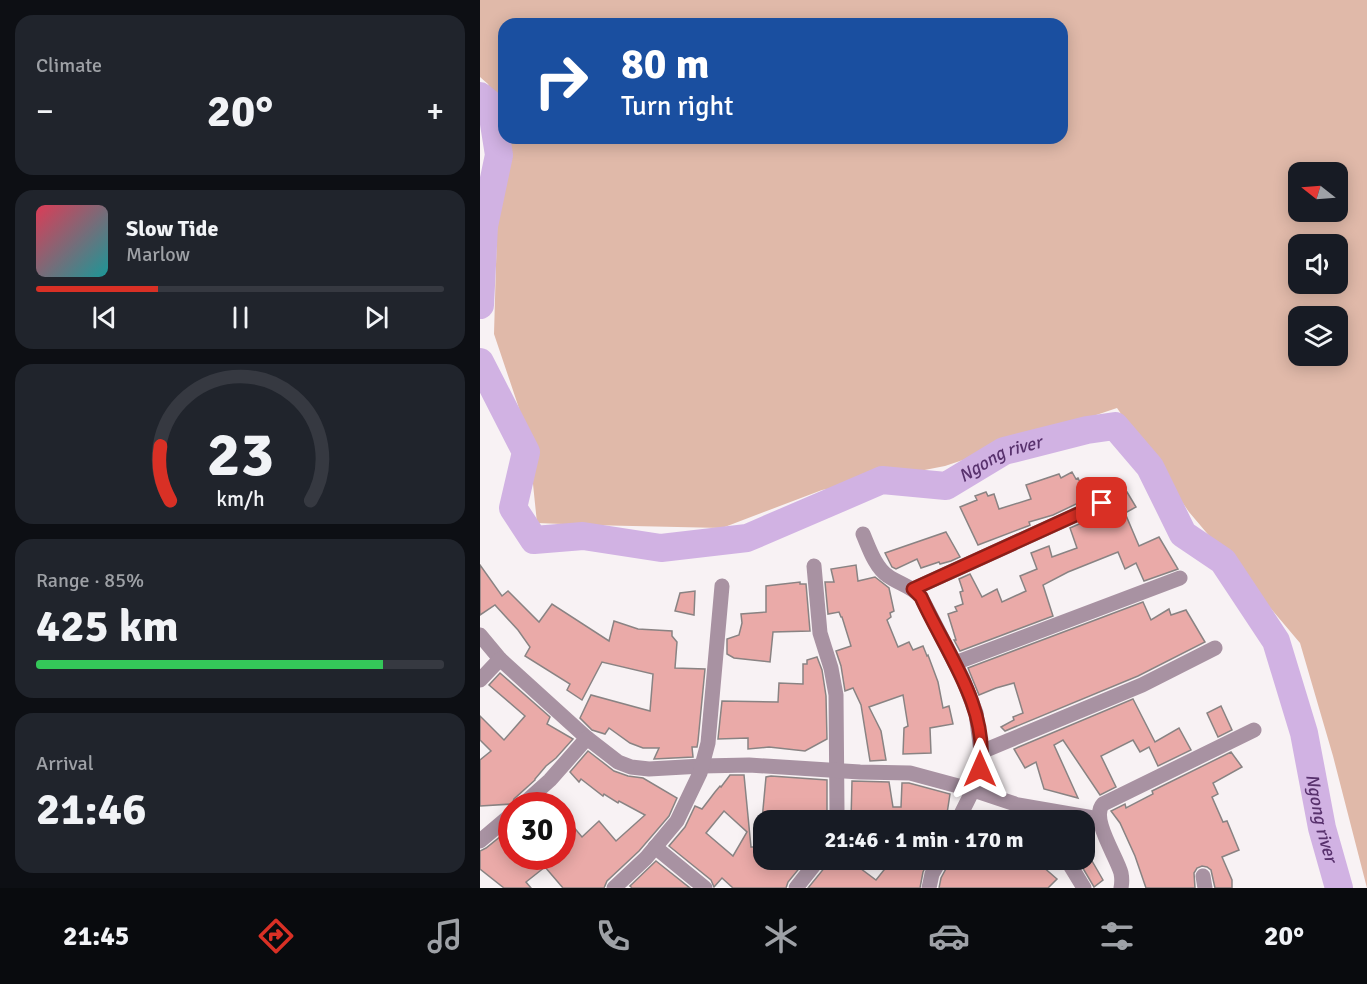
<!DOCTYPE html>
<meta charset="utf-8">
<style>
body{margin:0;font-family:Signika,sans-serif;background:#20242c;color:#f1f3f6;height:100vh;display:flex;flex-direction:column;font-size:22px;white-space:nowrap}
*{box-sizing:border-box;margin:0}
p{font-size:20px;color:#9ea1a6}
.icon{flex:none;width:33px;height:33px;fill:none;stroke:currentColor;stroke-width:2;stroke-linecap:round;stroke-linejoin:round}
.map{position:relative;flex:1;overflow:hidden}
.panel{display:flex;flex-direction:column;gap:15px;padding:15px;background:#0d0f14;width:480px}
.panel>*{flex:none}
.hud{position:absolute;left:18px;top:18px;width:570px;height:126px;border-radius:18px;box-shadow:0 3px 15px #0003;background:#1a4fa0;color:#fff;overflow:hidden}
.needle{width:39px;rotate:287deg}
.buttons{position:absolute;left:808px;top:162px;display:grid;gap:12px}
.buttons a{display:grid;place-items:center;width:60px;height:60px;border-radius:12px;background:#171b24;box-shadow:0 3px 15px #0003;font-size:30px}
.speed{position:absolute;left:18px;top:792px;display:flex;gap:12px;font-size:30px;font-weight:700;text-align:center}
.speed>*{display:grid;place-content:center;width:78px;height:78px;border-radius:50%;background:#171b24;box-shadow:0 3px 15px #0003;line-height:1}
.speed .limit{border:9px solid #d22;background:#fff;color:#111}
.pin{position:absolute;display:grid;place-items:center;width:51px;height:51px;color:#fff;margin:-26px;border-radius:12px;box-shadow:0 3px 9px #0006}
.me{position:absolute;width:66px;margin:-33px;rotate:0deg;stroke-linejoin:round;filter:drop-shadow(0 0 4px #0008)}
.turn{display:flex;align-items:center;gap:21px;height:126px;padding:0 24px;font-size:27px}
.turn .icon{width:78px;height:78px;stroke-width:2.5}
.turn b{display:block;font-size:42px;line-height:51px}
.big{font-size:45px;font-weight:800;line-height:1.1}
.panel .widget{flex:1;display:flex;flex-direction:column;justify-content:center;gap:9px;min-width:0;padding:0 21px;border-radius:18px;background:#20242c}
.panel .dial{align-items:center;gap:0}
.dial svg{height:156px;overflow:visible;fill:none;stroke:#363941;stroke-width:7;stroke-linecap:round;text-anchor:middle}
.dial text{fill:#f1f3f6;stroke:none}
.song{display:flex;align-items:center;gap:18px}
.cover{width:72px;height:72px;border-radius:9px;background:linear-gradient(135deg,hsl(350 70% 55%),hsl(180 70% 35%))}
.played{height:6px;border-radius:3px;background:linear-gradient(90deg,#d93025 30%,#363941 30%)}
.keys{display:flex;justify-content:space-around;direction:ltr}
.heat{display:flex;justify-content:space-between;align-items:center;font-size:33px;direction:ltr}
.charge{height:9px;border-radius:4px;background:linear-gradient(90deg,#34c759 85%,#363941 0)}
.trip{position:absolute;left:273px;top:810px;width:342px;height:60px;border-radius:18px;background:#171b24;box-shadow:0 3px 15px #0003;font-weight:800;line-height:60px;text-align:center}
.tabs{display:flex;height:96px;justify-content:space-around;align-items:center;background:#090b0e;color:#9ea1a6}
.tabs .icon{width:42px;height:42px}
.tabs .active{color:#d93025}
.tabs b{font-size:27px;color:#f1f3f6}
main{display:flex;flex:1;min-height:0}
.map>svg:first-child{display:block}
</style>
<main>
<section class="panel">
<div class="widget"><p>Climate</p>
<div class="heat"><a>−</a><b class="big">20°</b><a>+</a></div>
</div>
<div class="widget">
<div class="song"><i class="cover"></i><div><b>Slow Tide</b><p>Marlow</p></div></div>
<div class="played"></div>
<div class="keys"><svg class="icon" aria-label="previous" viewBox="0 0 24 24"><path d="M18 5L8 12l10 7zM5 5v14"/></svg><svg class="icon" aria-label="pause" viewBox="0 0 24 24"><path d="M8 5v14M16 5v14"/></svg><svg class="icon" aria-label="next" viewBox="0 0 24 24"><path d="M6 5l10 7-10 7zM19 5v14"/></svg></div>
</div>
<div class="widget dial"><svg viewBox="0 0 100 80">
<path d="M14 69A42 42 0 1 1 86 69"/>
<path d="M14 69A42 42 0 0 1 9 41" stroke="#d93025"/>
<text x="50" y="56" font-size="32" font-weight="700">23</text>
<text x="50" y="72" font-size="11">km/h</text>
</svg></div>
<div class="widget"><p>Range · 85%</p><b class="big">425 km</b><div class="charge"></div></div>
<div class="widget"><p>Arrival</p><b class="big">21:46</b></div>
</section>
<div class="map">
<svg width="887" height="888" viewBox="0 0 887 888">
<rect width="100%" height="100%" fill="#f8f2f4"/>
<path fill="#e0b9a9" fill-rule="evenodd" d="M 0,0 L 887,0 L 887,888 L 853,756 L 820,643 L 709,512 L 637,408 L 465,466 L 342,490 L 242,528 L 108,525 L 57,523 L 48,435 L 14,334 L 17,230 L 26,138 L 582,138 L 582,24 L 24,24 L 24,115 L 8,84 L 0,77 ZM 819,172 L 858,172 L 858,212 L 819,212 ZM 819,244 L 858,244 L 858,284 L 819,284 ZM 819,316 L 858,316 L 858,356 L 819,356 Z"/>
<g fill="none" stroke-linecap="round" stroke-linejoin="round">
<g stroke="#d1b2e3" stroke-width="28">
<path d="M 0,96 L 11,105 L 19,155 L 4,226 L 0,305"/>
<path id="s1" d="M 0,362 L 46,452 L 33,508 L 54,540 L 103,536 L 181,548 L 267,538 L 402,480 L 466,486 L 524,451 L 607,430 L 635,426 L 670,467 L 703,534 L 743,561 L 796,641 L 824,733 L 842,828 L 859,888"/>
</g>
</g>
<g fill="#eaaaa8" stroke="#898383" stroke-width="1.5" fill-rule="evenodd">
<path d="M 592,472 L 596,479 L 598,478 L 604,491 L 612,488 L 615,495 L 573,515 L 549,522 L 550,525 L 548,526 L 498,545 L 480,507 L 497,500 L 495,496 L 506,492 L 508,496 L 514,494 L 519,509 L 551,499 L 546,485 L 579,474 L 581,478 Z"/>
<path d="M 647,492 L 656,507 L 645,513 L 659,546 L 679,537 L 698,569 L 664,581 L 656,563 L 645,569 L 638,552 L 588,572 L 563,585 L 573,616 L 480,651 L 474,640 L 476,640 L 468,614 L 477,611 L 475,607 L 483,604 L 480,592 L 483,591 L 479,579 L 490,574 L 502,597 L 517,589 L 522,602 L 546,591 L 540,576 L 557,569 L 551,553 L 569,546 L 572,557 L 597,548 L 590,528 L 627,512 L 630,508 L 632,503 Z"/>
<path d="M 466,532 L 480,557 L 471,561 L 460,564 L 459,562 L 441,568 L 437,559 L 416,569 L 412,567 L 405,553 Z"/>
<path d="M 0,565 L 22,596 L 28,591 L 59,622 L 72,604 L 129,641 L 134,621 L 158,629 L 192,631 L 192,636 L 197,642 L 195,668 L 225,669 L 218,741 L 217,747 L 212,747 L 213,757 L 174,759 L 179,748 L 163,748 L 150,743 L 129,728 L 125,734 L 112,730 L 100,718 L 111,695 L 170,711 L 173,674 L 122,662 L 102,700 L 87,690 L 90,684 L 45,656 L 50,647 L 38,630 L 15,605 L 0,615 Z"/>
<path d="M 376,565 L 378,581 L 395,577 L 409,588 L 414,611 L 410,613 L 411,617 L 407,620 L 418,647 L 429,642 L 433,650 L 443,646 L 447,656 L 448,655 L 458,682 L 463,708 L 469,706 L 473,724 L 450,728 L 451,753 L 423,754 L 424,728 L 428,726 L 423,695 L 389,707 L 401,731 L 406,760 L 390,761 L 381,705 L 373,688 L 365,691 L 361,666 L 356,651 L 371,646 L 362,617 L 361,617 L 359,612 L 348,614 L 345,582 L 354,582 L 351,569 Z"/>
<path d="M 320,582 L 320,584 L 326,584 L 330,631 L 293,632 L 290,662 L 254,658 L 247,654 L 247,639 L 259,635 L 262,623 L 261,614 L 286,612 L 286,586 Z"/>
<path d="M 215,591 L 214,615 L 195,611 L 200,593 Z"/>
<path d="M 663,602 L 671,620 L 689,609 L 691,615 L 706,610 L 725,642 L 658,676 L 525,731 L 521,727 L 534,720 L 533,717 L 543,713 L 534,683 L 516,688 L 499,695 L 488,668 Z"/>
<path d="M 337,657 L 342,670 L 346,696 L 347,739 L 325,751 L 289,747 L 268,749 L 268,738 L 238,739 L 242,701 L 298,702 L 299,683 L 323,684 L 323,664 L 327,664 L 327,660 Z"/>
<path d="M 20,673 L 70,717 L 67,724 L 93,739 L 76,758 L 66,766 L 55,779 L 55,780 L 34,799 L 32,804 L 0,806 L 0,760 L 11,751 L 0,740 L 0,716 L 24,740 L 45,716 L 9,685 Z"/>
<path d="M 653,699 L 675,742 L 699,728 L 711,750 L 678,766 L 669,747 L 660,752 L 653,740 L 621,756 L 636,787 L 620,795 L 583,740 L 574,745 L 598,798 L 564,789 L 556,762 L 545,768 L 534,749 Z"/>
<path d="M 741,706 L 752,730 L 738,737 L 727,713 Z"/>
<path d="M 108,751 L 134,771 L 148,776 L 163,778 L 197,798 L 189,816 L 159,851 L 127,881 L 124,888 L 83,888 L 65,867 L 46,882 L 51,888 L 24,888 L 0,869 L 0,851 L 6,848 L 26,832 L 32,838 L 32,856 L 82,856 L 82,813 L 102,837 L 119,821 L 136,841 L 165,815 L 139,801 L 138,803 L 124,794 L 123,796 L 101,779 L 99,782 L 90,772 Z"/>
<path d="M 751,752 L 762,767 L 733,783 L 738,794 L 732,797 L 743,822 L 747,821 L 759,850 L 742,857 L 752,880 L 752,888 L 735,888 L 731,870 L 727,867 L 722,866 L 717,868 L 714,873 L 715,888 L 666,888 L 655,856 L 640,823 L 631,811 L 645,804 L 646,808 L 673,794 L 672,791 Z"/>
<path d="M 250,775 L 264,775 L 271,847 L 284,847 L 284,860 L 326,860 L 308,882 L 306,888 L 253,888 L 242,878 L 234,887 L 231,880 L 189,846 L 205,827 L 215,806 L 222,809 L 235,792 L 240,786 L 241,787 ZM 244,811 L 267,832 L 253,856 L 226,833 Z"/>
<path d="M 291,776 L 347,780 L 347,810 L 345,820 L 282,820 L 286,777 Z"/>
<path d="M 372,781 L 409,782 L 413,807 L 421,807 L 422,783 L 429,783 L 470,794 L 466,820 L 371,820 Z"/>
<path d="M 608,854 L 623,880 L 614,887 L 598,860 L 604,860 L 604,856 Z"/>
<path d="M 348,860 L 369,860 L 396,880 L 412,860 L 421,860 L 438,869 L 444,860 L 449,860 L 443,872 L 440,888 L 328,888 L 346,866 Z"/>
<path d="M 470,860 L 555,860 L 577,879 L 568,888 L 459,888 L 461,878 L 468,865 Z"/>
<path d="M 176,861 L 210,888 L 152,888 L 150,886 Z"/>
</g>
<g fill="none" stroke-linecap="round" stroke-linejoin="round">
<g stroke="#a892a2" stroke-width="15">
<path d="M 383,534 C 389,548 395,567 408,576 C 419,584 432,586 441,597 L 483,679 L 496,713 L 501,752 L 500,769 L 493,790 L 478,820"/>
<path d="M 334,566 L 340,633 L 351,668 L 356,695 L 357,811 L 355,820"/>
<path d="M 433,589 L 622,503"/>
<path d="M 0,635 L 20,659"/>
<path d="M 475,663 L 700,578"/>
<path d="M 0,680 L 20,659 L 107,738 L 138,762 L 151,767 L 169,769 L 222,766 L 269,765 L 380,772 L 430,773 L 493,790 L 538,805 L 619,819"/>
<path d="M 501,752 L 662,685 L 735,648"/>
<path d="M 41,806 L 70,780 L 107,738"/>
<path d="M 0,841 L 32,814"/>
<path d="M 175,847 L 225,888"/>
<path d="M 587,860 L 604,888"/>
<path d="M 723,876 L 725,888"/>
<path d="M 134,888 L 166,858 L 197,821 L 220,773 L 228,743 L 242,586"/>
<path d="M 316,888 L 338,860"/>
<path d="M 449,888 L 452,874 L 460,860"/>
<path d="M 641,888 C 642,883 642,878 641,873 C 637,857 610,818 623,804 L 774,730"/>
</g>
</g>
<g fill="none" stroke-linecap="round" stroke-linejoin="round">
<g stroke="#8d1f18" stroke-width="15">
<path id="route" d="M 500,769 C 510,708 464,649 441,597 L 433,589 L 622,503"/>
</g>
<use href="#route" stroke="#d93025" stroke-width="10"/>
</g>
<g text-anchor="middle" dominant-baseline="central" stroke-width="6" stroke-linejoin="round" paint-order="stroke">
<g font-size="18" font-style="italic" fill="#58316d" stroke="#fff">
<text stroke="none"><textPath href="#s1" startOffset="684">Ngong river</textPath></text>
<text stroke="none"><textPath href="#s1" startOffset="1260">Ngong river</textPath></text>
</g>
</g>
</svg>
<div class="buttons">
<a><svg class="needle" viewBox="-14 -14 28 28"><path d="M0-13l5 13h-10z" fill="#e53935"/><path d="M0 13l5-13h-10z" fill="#9ea1a6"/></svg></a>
<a><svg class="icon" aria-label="sound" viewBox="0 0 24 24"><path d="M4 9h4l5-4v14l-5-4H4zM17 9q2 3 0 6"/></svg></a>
<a><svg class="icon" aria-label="layers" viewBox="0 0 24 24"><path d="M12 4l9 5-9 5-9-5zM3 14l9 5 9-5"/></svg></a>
</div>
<div class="speed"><div class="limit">30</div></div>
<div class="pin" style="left:622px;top:503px;background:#d93025"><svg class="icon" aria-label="arrive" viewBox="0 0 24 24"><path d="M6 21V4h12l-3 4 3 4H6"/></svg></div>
<svg class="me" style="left:500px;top:769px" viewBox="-20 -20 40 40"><path d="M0-17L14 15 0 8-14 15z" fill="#d93025" stroke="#fff" stroke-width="4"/></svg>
<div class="trip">21:46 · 1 min · 170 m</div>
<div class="hud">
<div class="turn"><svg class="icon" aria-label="right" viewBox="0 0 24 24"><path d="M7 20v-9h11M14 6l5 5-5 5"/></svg><div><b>80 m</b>Turn right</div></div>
</div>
</div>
</main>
<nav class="tabs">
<b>21:45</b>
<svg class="icon active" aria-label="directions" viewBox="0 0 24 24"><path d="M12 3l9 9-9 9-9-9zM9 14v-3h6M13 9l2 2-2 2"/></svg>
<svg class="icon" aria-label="music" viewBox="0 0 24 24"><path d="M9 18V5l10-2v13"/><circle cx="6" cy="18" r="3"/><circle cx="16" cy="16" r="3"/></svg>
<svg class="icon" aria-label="phone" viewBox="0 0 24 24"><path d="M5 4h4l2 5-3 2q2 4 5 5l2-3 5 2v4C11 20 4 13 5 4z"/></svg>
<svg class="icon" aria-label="climate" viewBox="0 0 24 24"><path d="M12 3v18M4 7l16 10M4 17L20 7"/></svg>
<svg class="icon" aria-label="car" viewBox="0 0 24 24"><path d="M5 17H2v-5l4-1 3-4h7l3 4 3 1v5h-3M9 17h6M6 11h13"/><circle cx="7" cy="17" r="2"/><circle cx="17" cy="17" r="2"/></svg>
<svg class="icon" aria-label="filters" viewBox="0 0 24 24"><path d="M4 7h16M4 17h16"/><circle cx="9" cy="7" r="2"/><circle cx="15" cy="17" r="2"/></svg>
<b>20°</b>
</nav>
